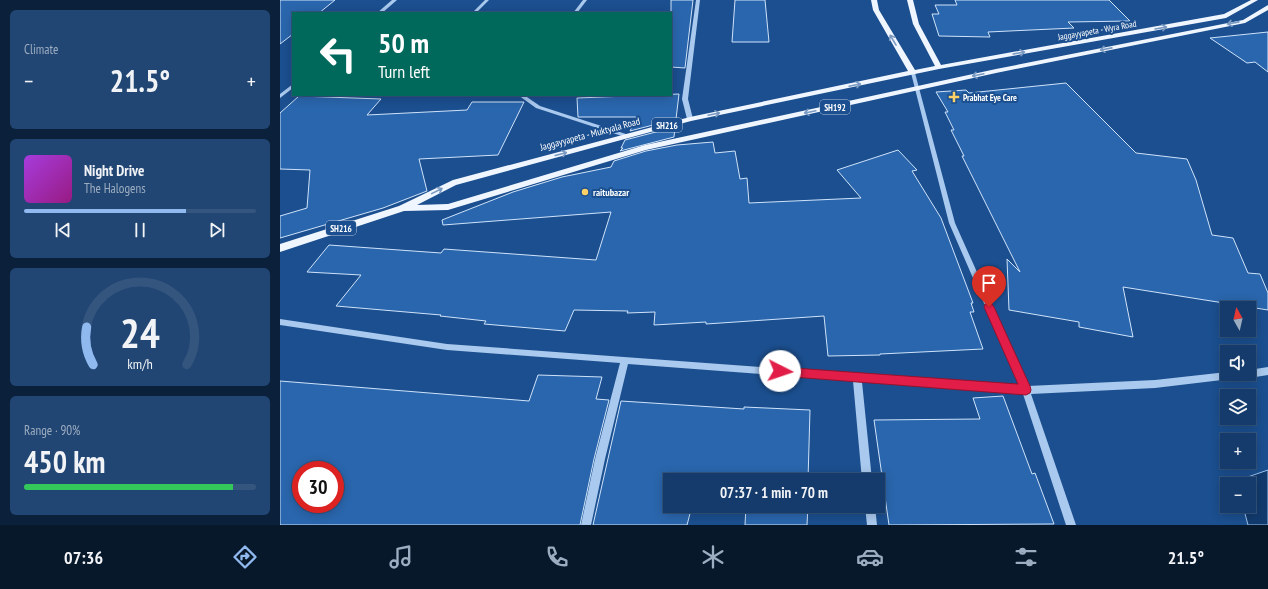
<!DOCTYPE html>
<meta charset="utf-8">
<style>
body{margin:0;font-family:"PT Sans Narrow",sans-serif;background:#214673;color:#f1f3f6;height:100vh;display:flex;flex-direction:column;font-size:15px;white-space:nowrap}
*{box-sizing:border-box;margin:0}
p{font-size:13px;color:#9dadc1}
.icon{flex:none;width:22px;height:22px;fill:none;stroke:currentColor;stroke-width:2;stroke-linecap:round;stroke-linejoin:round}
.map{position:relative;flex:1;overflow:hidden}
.panel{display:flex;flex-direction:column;gap:10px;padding:10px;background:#0b203b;width:280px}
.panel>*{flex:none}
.top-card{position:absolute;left:12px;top:12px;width:380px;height:84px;border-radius:0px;box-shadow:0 2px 10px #0003,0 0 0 1px #33557e;background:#00695c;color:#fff;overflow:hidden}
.needle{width:26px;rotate:352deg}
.tools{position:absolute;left:940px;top:301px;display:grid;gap:8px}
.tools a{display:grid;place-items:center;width:36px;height:36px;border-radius:0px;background:#143b6b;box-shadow:0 2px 10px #0003,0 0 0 1px #33557e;font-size:20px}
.speed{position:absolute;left:12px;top:461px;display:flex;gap:8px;font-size:20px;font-weight:700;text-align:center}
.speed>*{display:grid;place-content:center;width:52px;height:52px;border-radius:50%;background:#143b6b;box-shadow:0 2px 10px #0003,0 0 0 1px #33557e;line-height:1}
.speed .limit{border:6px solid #d22;background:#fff;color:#111}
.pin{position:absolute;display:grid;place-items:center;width:34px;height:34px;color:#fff;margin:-41px -17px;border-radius:50% 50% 50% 0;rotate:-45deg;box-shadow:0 0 4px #0007}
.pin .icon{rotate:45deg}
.me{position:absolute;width:44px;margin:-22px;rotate:94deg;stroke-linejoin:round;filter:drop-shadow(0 0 3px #0008)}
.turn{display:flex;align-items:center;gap:14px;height:84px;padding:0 20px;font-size:18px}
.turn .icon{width:52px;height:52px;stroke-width:2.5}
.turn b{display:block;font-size:28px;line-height:34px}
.big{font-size:30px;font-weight:700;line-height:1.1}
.panel .tile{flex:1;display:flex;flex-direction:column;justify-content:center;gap:6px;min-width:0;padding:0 14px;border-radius:6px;background:#214673}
.panel .dial{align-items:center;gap:0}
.dial svg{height:104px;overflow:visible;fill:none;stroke:#33557e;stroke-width:7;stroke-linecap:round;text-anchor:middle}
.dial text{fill:#f1f3f6;stroke:none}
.song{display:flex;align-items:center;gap:12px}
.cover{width:48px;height:48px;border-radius:6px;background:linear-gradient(135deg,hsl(280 70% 55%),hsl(310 70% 35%))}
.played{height:4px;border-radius:2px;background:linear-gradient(90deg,#90b9f0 70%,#33557e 70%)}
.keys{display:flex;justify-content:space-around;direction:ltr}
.heat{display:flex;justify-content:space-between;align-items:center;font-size:22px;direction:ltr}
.charge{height:6px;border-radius:3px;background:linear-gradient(90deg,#34c759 90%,#33557e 0)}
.trip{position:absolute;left:383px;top:473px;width:222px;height:40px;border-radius:0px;background:#143b6b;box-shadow:0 2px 10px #0003,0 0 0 1px #33557e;font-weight:700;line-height:40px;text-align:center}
.menu{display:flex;height:64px;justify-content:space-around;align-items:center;background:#08182b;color:#9dadc1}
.menu .icon{width:28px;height:28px}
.menu .on{color:#90b9f0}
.menu b{font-size:18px;color:#f1f3f6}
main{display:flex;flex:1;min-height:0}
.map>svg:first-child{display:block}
</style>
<main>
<section class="panel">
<div class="tile"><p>Climate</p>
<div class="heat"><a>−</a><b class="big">21.5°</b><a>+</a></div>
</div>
<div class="tile">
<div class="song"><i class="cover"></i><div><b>Night Drive</b><p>The Halogens</p></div></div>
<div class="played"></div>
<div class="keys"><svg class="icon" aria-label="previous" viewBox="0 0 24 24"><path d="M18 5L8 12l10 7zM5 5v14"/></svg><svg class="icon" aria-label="pause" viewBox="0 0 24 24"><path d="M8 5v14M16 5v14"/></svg><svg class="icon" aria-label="next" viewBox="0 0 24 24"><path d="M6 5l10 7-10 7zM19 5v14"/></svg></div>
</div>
<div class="tile dial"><svg viewBox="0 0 100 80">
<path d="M14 69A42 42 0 1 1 86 69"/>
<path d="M14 69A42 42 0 0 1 9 40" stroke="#90b9f0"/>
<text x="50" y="56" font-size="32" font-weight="700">24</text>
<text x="50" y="72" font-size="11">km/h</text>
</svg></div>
<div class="tile"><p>Range · 90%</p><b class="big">450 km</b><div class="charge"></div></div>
</section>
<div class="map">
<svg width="988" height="525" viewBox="0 0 988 525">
<rect width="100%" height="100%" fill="#1b4f8f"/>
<path fill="#123a6d" stroke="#9cc4f0" d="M 988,470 L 988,525 L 968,525 L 963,506 L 969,506 L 969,484 L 957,484 L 956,481 Z"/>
<g fill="#2a66ad" stroke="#cfe3fa" fill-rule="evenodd">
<path d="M 0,0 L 55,0 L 39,13 L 13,13 L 13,34 L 0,44 Z"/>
<path d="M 391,0 L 413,0 L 405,68 L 391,67 Z"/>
<path d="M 455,0 L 485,0 L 489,42 L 452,42 Z"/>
<path d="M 675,0 L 829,0 L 850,21 L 788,22 L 794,28 L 708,32 L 710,37 L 659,36 L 652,14 L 659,14 L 655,5 L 677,5 Z"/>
<path d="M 988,32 L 988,72 L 975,62 L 967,63 L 930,38 Z"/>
<path d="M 786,83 L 856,153 L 907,159 L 916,180 L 932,235 L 953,238 L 968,273 L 980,274 L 988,293 L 988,310 L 843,287 L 853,337 L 799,327 L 799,322 L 729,310 L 727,259 L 740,272 L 682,156 L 684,156 L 671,130 L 674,130 L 665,112 L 668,112 L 656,92 L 686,90 L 689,93 Z"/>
<path d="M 399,94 L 396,119 L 350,131 L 357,117 L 298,117 L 297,98 Z"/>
<path d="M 19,96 L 101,99 L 87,115 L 187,110 L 192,102 L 244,102 L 218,155 L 139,159 L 147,191 L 103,208 L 0,238 L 0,216 L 27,208 L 30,170 L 0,169 L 0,113 Z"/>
<path d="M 395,127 L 394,137 L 340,151 L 343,148 L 341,148 L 345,140 Z"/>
<path d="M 433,142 L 435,153 L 455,151 L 460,179 L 467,178 L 469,203 L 581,198 L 557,170 L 618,150 L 637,170 L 632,171 L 661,218 L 693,303 L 691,303 L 694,312 L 690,312 L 703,349 L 600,354 L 600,355 L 548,356 L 544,316 L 426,324 L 426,322 L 374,325 L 375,312 L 347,313 L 348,311 L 294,310 L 285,331 L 204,324 L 206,321 L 160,316 L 161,315 L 56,306 L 81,275 L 27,272 L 49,245 L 161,253 L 164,249 L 316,260 L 331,212 L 163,225 L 162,220 L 233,192 L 282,177 L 331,167 L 334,161 L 366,151 L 397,145 Z"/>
<path d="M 258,375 L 322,377 L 316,399 L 329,400 L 314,459 L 300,525 L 0,525 L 0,381 L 249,401 ZM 21,470 L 55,470 L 55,504 L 21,504 Z"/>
<path d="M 723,396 L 752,474 L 755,473 L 774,524 L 609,525 L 594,420 L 700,419 L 693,398 Z"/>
<path d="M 341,401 L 464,409 L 464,407 L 530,410 L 528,480 L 390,480 L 390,506 L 412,506 L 407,525 L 313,525 Z"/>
<path d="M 466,506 L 528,506 L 527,525 L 465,525 Z"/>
</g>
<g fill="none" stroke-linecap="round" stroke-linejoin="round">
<g fill="#a9c9ee" fill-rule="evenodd">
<path d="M 112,0 L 117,0 L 102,13 L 97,13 Z"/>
<path d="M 205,0 L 209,0 L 196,13 L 192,13 Z"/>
<path d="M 303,0 L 307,0 L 297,13 L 293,13 Z"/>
<path d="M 416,0 L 420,0 L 408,99 L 413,119 L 410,121 L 407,119 L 402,99 Z"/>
<path d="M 631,72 L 635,73 L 675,223 L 748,386 L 875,380 L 947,372 L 947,374 L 969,374 L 969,370 L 988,367 L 988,375 L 969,378 L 967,377 L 875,388 L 751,394 L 796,525 L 786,525 L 743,394 L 582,382 L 592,480 L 582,480 L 573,381 L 348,364 L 325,459 L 311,525 L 301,525 L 315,459 L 340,363 L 167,350 L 0,325 L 0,319 L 167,344 L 740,386 L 669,223 L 631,73 Z"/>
<path d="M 13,84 L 13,88 L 0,98 L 0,94 Z"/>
<path d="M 238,95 L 244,95 L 260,106 L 349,135 L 350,136 L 349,137 L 345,137 L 256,108 Z"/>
<path d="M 585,506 L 595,506 L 597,525 L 587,525 Z"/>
</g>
<path fill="#f0f6ff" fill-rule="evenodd" d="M 591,0 L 597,0 L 599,10 L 635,70 L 655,66 L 633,24 L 627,0 L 633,0 L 639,24 L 661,65 L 944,14 L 971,0 L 978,0 L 946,18 L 659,69 L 411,121 L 176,185 L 137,205 L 168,204 L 365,145 L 716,69 L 963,20 L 988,5 L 988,10 L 965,23 L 716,73 L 366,150 L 168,210 L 124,211 L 0,252 L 0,244 L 119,206 L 173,180 L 410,117 L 628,71 L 593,10 Z"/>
</g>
<defs><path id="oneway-shaft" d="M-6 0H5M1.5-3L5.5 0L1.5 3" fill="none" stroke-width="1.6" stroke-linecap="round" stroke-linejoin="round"/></defs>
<g stroke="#7b9ac1">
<use href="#oneway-shaft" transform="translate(953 23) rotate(169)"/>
<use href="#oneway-shaft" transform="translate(881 28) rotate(-10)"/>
<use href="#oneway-shaft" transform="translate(613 40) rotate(-121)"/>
<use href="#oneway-shaft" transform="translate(826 49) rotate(169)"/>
<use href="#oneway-shaft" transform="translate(739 53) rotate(-10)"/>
<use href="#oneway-shaft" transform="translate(698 75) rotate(168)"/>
<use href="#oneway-shaft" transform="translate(575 85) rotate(-12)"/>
<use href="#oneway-shaft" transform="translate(530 112) rotate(168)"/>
<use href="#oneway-shaft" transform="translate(434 114) rotate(-12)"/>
<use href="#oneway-shaft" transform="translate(281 154) rotate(-15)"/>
<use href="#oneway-shaft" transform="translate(157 191) rotate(-26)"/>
</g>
<path fill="#e11d48" stroke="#92132f" d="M 709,303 L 712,304 L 714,307 L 750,386 L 751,390 L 750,393 L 746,395 L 500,376 L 496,375 L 494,371 L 496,368 L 500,367 L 738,384 L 704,307 L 705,304 Z"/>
<g fill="#ffd166" stroke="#1b4f8f" stroke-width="1.5">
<path d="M672 91h4v4h4v4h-4v4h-4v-4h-4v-4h4z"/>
<circle cx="305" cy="192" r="4"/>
</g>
<g text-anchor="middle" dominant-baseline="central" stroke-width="4" stroke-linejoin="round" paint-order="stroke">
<g font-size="9" fill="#fff" stroke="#1b4f8f">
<text transform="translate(817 30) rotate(-10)">Jaggayyapeta - Wyra Road</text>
</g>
<g font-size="9" font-weight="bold" fill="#fff" stroke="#1b4f8f" text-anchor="start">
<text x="683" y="97">Prabhat Eye Care</text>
</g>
<g fill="#1b4f8f" stroke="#bbcadd" stroke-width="1">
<rect x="540" y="100" width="30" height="14" rx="3"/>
<rect x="372" y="118" width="30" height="14" rx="3"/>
<rect x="46" y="221" width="30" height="14" rx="3"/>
</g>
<g font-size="9" font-weight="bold" fill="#fff">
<text x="555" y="107">SH192</text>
<text x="387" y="125">SH216</text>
<text x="61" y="228">SH216</text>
</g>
<g font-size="10" fill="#fff" stroke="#1b4f8f">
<text transform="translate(310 134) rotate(-15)">Jaggayyapeta - Muktyala Road</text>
</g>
<g font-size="10" font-weight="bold" fill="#fff" stroke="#1b4f8f" text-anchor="start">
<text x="313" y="192">raitubazar</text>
</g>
</g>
</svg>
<div class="tools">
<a><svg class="needle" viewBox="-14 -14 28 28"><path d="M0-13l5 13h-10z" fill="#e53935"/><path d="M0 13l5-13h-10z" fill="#9dadc1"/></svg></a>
<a><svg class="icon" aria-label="sound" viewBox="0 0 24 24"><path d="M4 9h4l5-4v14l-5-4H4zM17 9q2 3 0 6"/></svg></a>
<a><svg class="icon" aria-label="layers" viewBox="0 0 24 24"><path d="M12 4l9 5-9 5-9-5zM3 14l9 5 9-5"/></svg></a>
<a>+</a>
<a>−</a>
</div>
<div class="speed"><div class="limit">30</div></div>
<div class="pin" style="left:709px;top:307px;background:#d93025"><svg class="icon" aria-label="arrive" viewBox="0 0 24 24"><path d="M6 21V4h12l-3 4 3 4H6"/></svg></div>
<svg class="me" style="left:500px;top:371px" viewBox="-20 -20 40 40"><circle r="19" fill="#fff"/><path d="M0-13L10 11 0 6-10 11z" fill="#e11d48"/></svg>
<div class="trip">07:37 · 1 min · 70 m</div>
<div class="top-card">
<div class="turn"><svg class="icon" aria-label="left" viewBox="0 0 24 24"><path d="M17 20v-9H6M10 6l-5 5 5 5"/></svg><div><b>50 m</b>Turn left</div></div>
</div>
</div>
</main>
<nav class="menu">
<b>07:36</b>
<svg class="icon on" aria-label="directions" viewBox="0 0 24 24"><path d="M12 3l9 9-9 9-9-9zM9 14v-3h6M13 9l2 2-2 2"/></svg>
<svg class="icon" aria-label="music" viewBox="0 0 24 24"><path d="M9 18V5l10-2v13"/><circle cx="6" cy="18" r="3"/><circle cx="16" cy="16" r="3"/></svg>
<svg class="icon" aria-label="phone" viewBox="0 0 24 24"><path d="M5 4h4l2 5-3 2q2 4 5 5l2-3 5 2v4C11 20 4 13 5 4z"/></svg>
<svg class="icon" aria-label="climate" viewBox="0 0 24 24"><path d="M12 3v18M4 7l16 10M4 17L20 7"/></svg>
<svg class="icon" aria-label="car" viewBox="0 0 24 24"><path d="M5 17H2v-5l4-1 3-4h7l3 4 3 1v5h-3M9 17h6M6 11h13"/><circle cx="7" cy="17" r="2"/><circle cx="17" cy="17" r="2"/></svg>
<svg class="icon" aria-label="filters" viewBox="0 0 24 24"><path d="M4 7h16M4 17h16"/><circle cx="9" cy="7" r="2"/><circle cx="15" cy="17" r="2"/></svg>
<b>21.5°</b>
</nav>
